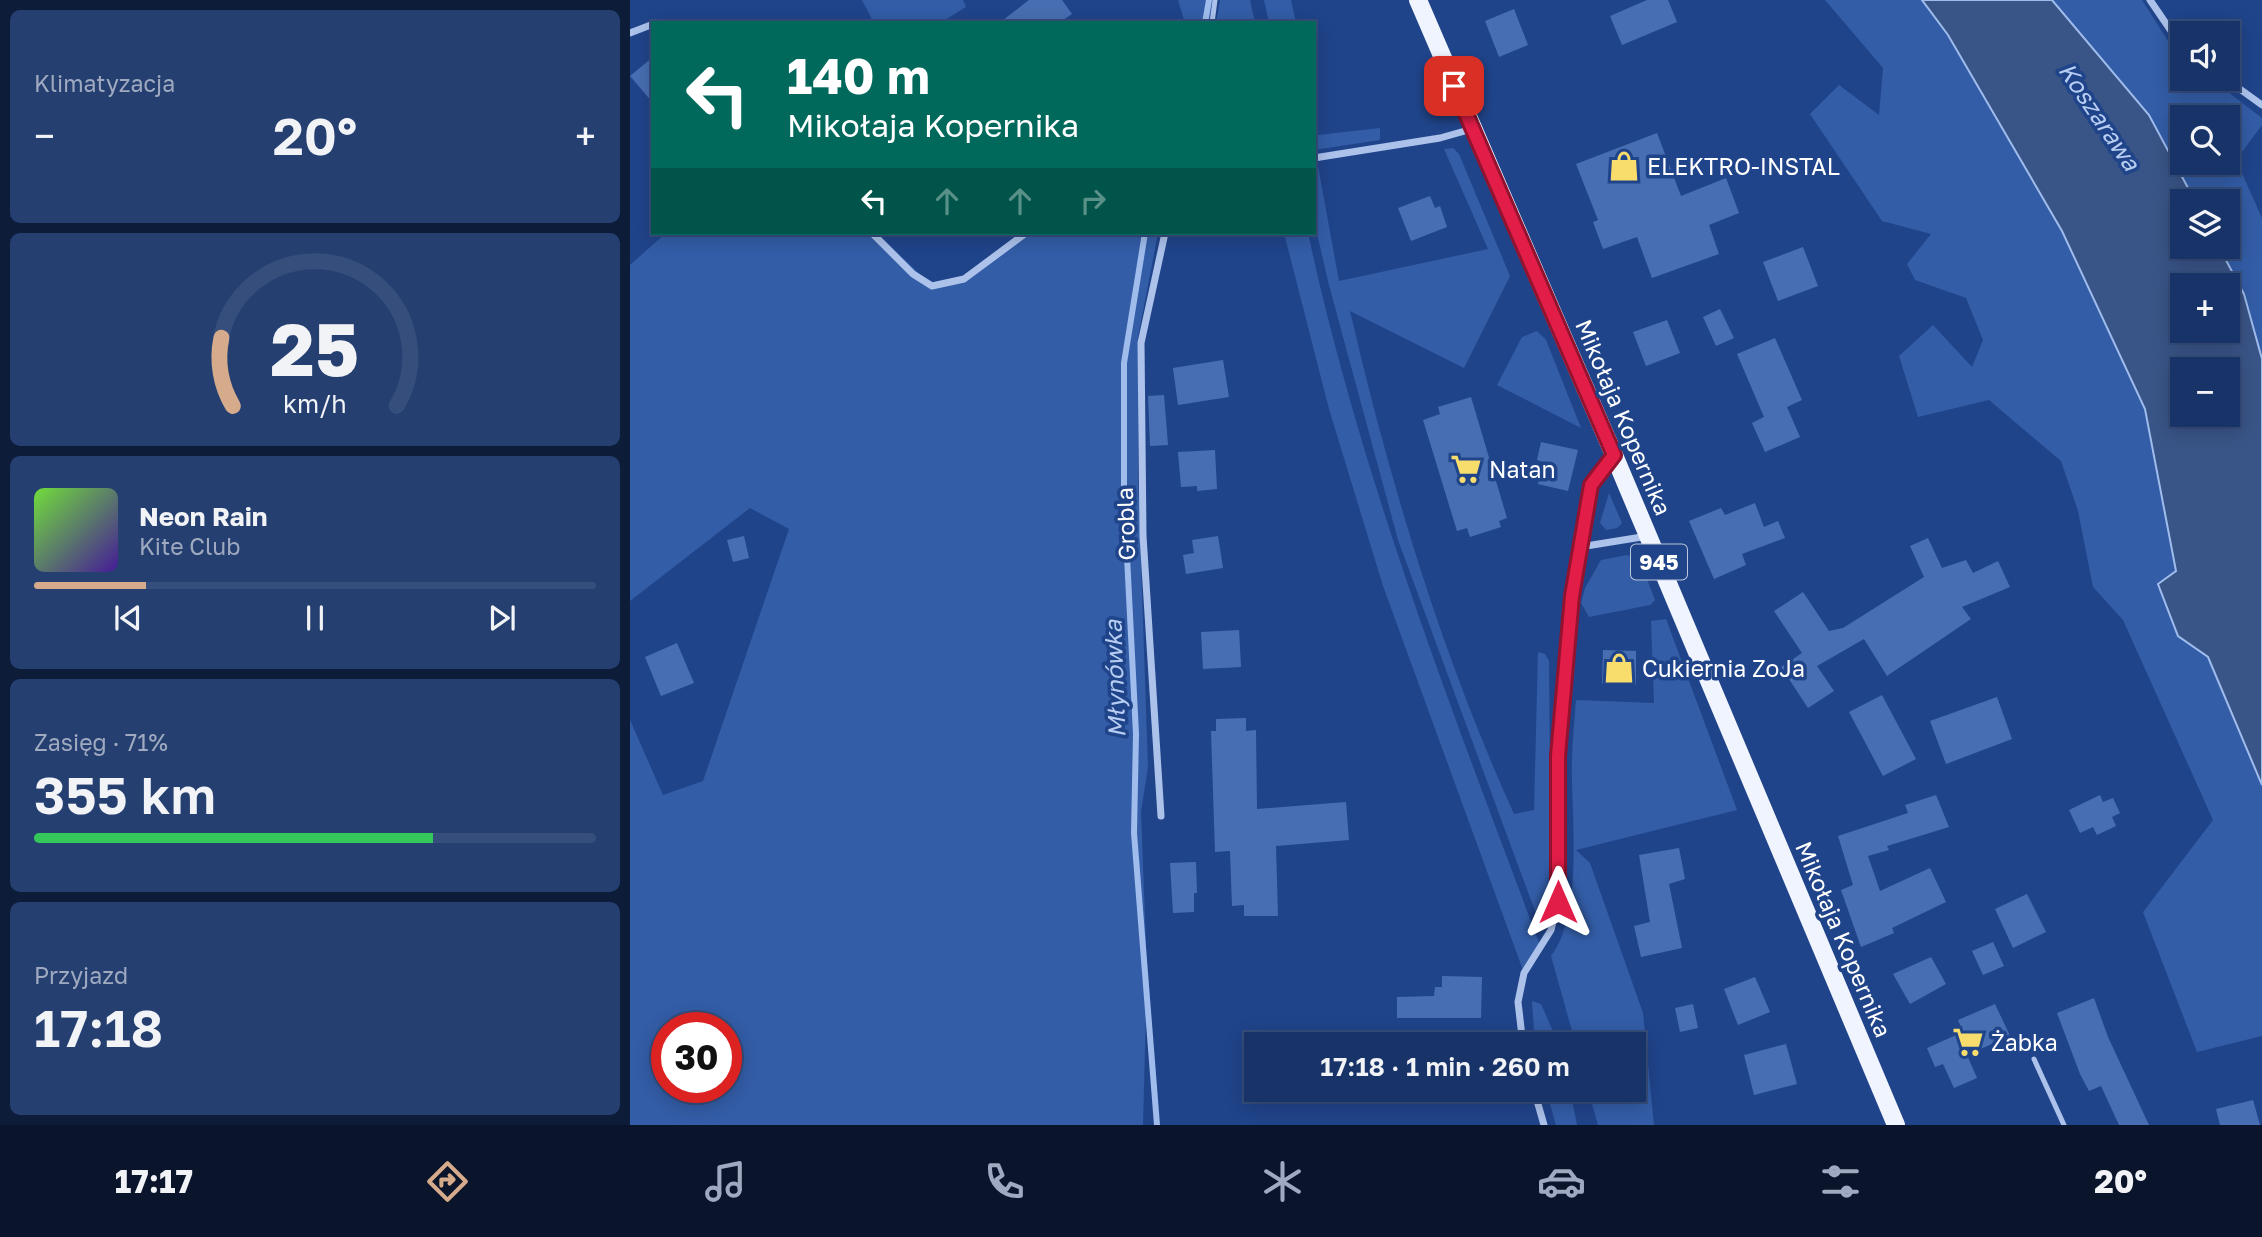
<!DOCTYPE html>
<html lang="pl">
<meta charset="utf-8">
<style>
body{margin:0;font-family:"Golos Text",sans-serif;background:#253f71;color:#f1f3f6;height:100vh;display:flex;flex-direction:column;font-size:26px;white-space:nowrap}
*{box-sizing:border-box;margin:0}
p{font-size:23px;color:#9faac0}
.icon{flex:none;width:38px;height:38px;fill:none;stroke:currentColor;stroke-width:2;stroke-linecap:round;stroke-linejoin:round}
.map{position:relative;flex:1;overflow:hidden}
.sheet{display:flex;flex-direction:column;gap:10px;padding:10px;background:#0d1c39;width:630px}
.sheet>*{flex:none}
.guide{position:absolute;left:21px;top:21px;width:665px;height:214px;border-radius:0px;box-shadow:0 4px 18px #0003,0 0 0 2px #364e7c;background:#00695c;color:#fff;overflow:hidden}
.fabs{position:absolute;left:1540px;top:21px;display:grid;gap:14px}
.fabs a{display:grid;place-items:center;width:70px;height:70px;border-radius:0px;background:#183368;box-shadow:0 4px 18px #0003,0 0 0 2px #364e7c;font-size:35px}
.speed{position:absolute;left:21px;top:1012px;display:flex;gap:14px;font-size:35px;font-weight:700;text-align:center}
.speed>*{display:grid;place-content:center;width:91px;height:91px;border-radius:50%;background:#183368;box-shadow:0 4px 18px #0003,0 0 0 2px #364e7c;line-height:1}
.speed .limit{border:10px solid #d22;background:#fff;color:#111}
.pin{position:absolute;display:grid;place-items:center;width:60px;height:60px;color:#fff;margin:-30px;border-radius:14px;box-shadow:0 4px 10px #0006}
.me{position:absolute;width:77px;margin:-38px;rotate:0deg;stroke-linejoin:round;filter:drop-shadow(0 0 5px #0008)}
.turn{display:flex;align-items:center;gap:24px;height:147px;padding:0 21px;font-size:32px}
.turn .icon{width:91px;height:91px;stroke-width:2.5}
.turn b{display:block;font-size:49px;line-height:60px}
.lanes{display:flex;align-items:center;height:66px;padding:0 21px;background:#0003;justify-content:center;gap:35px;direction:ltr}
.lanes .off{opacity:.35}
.big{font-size:52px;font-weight:600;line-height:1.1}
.sheet .widget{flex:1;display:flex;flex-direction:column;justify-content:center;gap:10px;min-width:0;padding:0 24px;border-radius:10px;background:#253f71}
.sheet .dial{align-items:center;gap:0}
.dial svg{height:182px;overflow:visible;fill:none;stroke:#364e7c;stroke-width:7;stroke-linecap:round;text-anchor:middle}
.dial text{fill:#f1f3f6;stroke:none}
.song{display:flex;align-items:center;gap:21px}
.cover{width:84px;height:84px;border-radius:10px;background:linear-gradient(135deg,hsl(100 70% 55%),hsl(260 70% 35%))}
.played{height:7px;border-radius:4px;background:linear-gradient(90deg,#d6ab8b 20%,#364e7c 20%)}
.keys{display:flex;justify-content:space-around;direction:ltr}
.heat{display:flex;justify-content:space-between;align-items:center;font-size:38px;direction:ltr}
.charge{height:10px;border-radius:5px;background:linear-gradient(90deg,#34c759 71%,#364e7c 0)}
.trip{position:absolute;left:614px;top:1032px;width:402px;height:70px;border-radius:0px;background:#183368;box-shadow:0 4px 18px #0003,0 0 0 2px #364e7c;font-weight:600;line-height:70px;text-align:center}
.dock{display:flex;height:112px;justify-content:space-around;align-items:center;background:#0a142a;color:#9faac0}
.dock .icon{width:49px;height:49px}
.dock .on{color:#d6ab8b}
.dock b{font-size:32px;color:#f1f3f6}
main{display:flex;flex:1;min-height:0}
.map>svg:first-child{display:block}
</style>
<main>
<section class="sheet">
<div class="widget"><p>Klimatyzacja</p>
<div class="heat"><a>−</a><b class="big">20°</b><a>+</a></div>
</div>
<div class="widget dial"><svg viewBox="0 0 100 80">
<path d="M14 69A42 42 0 1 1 86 69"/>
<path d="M14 69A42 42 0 0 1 9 39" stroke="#d6ab8b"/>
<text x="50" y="56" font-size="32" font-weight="700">25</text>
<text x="50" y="72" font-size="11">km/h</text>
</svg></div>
<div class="widget">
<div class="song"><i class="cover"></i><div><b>Neon Rain</b><p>Kite Club</p></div></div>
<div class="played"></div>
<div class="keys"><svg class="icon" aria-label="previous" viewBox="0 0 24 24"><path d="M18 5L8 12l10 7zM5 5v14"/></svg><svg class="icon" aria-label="pause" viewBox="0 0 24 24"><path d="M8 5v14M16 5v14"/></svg><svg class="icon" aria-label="next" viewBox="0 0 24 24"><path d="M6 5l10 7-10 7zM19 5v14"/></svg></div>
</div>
<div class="widget"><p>Zasięg · 71%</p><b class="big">355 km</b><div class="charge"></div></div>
<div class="widget"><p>Przyjazd</p><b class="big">17:18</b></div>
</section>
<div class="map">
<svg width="1632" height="1125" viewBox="0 0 1632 1125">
<rect width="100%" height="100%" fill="#20448a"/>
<g fill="#335da7" fill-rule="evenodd">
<path d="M 232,0 L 333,0 L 336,7 L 310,23 L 244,23 Z"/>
<path d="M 548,0 L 582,0 L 580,23 L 555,23 Z"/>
<path d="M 590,0 L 620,0 L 625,23 L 586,23 Z"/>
<path d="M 634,0 L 661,0 L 666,23 L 639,23 Z"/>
<path d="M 1195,0 L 1292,0 L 1318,35 L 1432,231 L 1515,409 L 1546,571 L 1528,585 L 1548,636 L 1578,657 L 1632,785 L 1632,1036 L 1567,1052 L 1513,912 L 1583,820 L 1493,620 L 1463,587 L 1448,511 L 1431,461 L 1359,400 L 1288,417 L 1269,356 L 1303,325 L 1342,367 L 1353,340 L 1336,298 L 1285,280 L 1277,264 L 1301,234 L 1252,221 L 1180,114 L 1209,85 L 1249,115 L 1253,68 Z"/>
<path d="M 1422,0 L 1512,0 L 1545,52 L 1552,57 L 1552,79 L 1581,79 L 1632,118 L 1632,125 L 1606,160 L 1632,218 L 1632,359 L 1614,294 L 1589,247 L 1598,247 L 1598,201 L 1565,201 L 1519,115 ZM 1552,117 L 1598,117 L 1598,163 L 1552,163 Z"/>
<path d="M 684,116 L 688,135 L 750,128 L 750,140 L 684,150 Z"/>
<path d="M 823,148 L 829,154 L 880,276 L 834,368 L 720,311 C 760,483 811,653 884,814 L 904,810 L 908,652 L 915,654 L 919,661 L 921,889 L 909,922 L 768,540 L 699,285 L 684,221 L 684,167 L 688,166 L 709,281 L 858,249 L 814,149 Z"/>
<path d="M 36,233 L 247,233 L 302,286 L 334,279 L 396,233 L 528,233 L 508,337 L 508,475 L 518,767 L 511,812 L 517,971 L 513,1125 L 0,1125 L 0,720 L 33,795 L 73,781 L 159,529 L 120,508 L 0,601 L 0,265 ZM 37,1027 L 96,1027 L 96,1087 L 37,1087 Z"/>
<path d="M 654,233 L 678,233 C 731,479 823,713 911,948 L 894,973 L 753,586 L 699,409 Z"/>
<path d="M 907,331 L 916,340 L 951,428 L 867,385 L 892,337 Z"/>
<path d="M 979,493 L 992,523 L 987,528 L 976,530 L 970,523 Z"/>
<path d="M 997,555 L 1010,561 L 1025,600 L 1020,605 L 959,617 L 951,603 L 955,588 L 971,560 Z"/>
<path d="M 1036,619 L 1107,810 L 946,850 L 960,863 L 1013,1013 L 1024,1125 L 968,1125 L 958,1090 L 1004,1090 L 1004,1045 L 946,1045 L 921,956 C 951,917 943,829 942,781 C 941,754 944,727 946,700 L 1024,703 L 1021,621 Z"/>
<path d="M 902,1001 L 911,1004 L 929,1045 L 905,1045 Z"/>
<path d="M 916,1090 L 940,1090 L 947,1125 L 926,1125 Z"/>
</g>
<path fill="#395487" stroke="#9fbcec" stroke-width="2" fill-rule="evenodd" d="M 1292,0 L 1422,0 L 1519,115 L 1565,201 L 1552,201 L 1552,247 L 1589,247 L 1614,294 L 1632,359 L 1632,785 L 1578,657 L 1548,636 L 1528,584 L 1546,571 L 1515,409 L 1432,231 L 1318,35 ZM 1552,285 L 1598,285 L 1598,331 L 1552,331 ZM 1552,369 L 1598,369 L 1598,415 L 1552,415 Z"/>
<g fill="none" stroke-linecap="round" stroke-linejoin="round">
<g stroke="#9fbcec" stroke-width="6">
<path d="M 575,23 L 579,0"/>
<path d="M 515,233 L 494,363 L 494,497 L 506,734 L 504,833 L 527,1125"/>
</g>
</g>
<g fill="#486eb2">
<path d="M 399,0 L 432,0 L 442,14 L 429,23 L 369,23 Z"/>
<path d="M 1017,0 L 1038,0 L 1047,22 L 992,45 L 980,16 Z"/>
<path d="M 884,9 L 898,45 L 869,57 L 855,21 Z"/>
<path d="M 23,57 L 23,103 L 0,76 Z"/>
<path d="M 1027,133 L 1051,196 L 1096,178 L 1109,213 L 1079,225 L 1089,254 L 1022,278 L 1007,237 L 973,249 L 963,222 L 968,220 L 946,164 Z"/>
<path d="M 800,196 L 805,208 L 810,206 L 817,227 L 781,241 L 768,208 Z"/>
<path d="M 1173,247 L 1188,286 L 1148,301 L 1133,262 Z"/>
<path d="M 1090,309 L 1104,338 L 1086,346 L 1073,317 Z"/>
<path d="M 1037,320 L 1050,353 L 1016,366 L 1003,332 Z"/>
<path d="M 1145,338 L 1172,400 L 1157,407 L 1170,437 L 1135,452 L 1122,423 L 1134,417 L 1107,354 Z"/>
<path d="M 593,360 L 599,397 L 548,405 L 543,368 Z"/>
<path d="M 534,395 L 538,445 L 520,446 L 518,396 Z"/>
<path d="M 841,397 L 877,518 L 869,521 L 871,527 L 840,537 L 837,528 L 827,531 L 793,420 L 810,414 L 808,407 Z"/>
<path d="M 911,442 L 948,450 L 938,491 L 908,484 L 913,462 L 907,460 Z"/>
<path d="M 585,450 L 587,489 L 567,491 L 567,486 L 551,487 L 548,452 Z"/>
<path d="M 1125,503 L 1134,527 L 1148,521 L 1155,538 L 1112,554 L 1116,565 L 1084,579 L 1059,521 L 1091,508 L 1095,515 Z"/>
<path d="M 114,536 L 119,558 L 103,562 L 97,540 Z"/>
<path d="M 588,536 L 593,568 L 556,574 L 553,555 L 564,553 L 562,540 Z"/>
<path d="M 1298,538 L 1312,568 L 1336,560 L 1343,573 L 1368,561 L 1380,587 L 1332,607 L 1341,619 L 1257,676 L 1234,639 L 1187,666 L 1204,691 L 1178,708 L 1151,667 L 1172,653 L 1144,611 L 1173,592 L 1199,631 L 1213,628 L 1294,577 L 1280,546 Z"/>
<path d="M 609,630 L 611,667 L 573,669 L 571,632 Z"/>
<path d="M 47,643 L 64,683 L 31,696 L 15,657 Z"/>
<path d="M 973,650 L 1006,651 L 1006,685 L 972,684 Z"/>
<path d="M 1252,695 L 1286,759 L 1253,776 L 1219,712 Z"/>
<path d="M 1367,697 L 1382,739 L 1316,764 L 1300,721 Z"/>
<path d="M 616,718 L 616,731 L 626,730 L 627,809 L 716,802 L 719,840 L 646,846 L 648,916 L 614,916 L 614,905 L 602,906 L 600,851 L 585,852 L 581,731 L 586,731 L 586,719 Z"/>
<path d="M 1306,795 L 1319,827 L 1257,846 L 1259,850 L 1238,856 L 1250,891 L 1300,868 L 1316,902 L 1262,928 L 1264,933 L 1231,947 L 1211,890 L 1223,885 L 1208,836 L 1278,813 L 1275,805 Z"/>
<path d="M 1470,795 L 1473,802 L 1483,798 L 1490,813 L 1482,817 L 1486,826 L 1467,835 L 1463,827 L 1450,833 L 1439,810 Z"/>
<path d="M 1049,848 L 1055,879 L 1039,884 L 1052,948 L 1011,957 L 1004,926 L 1020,922 L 1009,855 Z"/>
<path d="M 566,862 L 567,893 L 564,893 L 564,912 L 543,913 L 540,863 Z"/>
<path d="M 1397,894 L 1416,932 L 1383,948 L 1365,909 Z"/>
<path d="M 1363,942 L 1374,966 L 1353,975 L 1342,951 Z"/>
<path d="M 1301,957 L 1316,984 L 1280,1004 L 1263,974 Z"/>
<path d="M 812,976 L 852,977 L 851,1018 L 767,1018 L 767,997 L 804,996 L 805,987 L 812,987 Z"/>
<path d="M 1125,977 L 1140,1012 L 1108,1025 L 1094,989 Z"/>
<path d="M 1464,998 L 1478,1037 L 1519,1125 L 1489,1125 L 1471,1086 L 1459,1091 L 1450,1074 L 1427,1013 Z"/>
<path d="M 1063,1004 L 1068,1028 L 1050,1032 L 1045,1008 Z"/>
<path d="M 1365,1004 L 1380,1036 L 1337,1055 L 1347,1078 L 1324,1088 L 1313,1064 L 1305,1067 L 1297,1048 L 1333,1032 L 1328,1020 Z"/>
<path d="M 1156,1044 L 1167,1084 L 1124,1095 L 1114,1055 Z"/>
<path d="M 1623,1100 L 1630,1125 L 1590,1125 L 1586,1109 Z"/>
</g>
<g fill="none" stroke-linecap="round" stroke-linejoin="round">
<g stroke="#acc2eb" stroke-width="5">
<path d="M 582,23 L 585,0"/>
<path d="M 1404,1059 L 1434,1125"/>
</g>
<g stroke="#acc2eb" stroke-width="7">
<path d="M 1520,0 L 1552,47"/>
<path d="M 0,33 L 26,23"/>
<path d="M 1596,79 L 1632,105"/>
<path d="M 684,158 L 810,138 L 842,129"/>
<path d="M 242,233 L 283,274 L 302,286 L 334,279 L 396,233"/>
<path d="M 950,547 L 1018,536"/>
<path d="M 531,816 L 513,536 L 511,343 L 535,233"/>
<path d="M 893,1045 L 888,1002 L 894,973 L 921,930 L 928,902 L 928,756 L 942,596 L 961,485 L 984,455"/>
<path d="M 904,1090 L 914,1125"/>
</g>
<path stroke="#f0f4fe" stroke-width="18" d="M 788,0 L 984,455 L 1266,1125"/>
</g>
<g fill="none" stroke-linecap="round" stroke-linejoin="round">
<g stroke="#92132f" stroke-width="18">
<path id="route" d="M 824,86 L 984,455 L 961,485 L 942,596 L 928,756 L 928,902"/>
</g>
<use href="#route" stroke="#e11d48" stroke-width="12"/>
</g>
<defs>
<g id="shop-bare" transform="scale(2.415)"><path d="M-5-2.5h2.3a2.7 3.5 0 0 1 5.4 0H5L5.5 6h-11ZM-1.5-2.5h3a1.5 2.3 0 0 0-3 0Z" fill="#f9dd6c" stroke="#20448a" stroke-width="2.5" paint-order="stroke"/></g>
<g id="supermarket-bare" transform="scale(2.415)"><path d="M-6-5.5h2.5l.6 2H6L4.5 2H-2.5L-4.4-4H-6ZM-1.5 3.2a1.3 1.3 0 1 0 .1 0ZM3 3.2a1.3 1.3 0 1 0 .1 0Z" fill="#f9dd6c" stroke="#20448a" stroke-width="2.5" paint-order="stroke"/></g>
</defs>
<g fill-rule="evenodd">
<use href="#shop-bare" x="994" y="166"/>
<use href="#supermarket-bare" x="836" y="469"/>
<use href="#shop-bare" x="989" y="668"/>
<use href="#supermarket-bare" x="1338" y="1042"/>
</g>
<g text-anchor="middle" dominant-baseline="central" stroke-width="7" stroke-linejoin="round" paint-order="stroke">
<rect fill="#20448a" stroke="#bcc7dc" stroke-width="2" x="1001" y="544.5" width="56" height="35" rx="5"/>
<g font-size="21" font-weight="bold" fill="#fff">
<text x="1029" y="562">945</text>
</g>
<g font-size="23" fill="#fff" stroke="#20448a" text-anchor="start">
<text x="1017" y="166">ELEKTRO-INSTAL</text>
<text x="859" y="469">Natan</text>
<text x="1012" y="668">Cukiernia ZoJa</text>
<text x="1361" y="1042">Żabka</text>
</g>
<g font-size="23" fill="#fff" stroke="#20448a">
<text transform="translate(994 417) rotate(67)">Mikołaja Kopernika</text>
<text transform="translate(495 524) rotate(-92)">Grobla</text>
<text transform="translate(1214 939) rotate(67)">Mikołaja Kopernika</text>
</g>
<g font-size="24" font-style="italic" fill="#b7cdf2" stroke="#20448a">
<text transform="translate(1470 116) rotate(56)">Koszarawa</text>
<text transform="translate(484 679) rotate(-92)">Młynówka</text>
</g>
</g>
</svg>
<div class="fabs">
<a><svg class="icon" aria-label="sound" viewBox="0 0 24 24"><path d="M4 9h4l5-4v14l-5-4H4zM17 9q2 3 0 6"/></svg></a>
<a><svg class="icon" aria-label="search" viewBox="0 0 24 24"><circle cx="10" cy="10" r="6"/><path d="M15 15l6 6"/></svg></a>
<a><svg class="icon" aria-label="layers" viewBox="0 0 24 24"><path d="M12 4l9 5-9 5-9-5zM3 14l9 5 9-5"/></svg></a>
<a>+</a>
<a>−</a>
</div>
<div class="speed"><div class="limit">30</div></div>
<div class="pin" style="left:824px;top:86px;background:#d93025"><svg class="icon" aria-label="arrive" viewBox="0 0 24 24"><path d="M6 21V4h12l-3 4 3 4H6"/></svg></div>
<svg class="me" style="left:928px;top:902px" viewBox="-20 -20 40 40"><path d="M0-17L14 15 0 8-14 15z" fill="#e11d48" stroke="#fff" stroke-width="4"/></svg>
<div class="trip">17:18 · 1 min · 260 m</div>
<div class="guide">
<div class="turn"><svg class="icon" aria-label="left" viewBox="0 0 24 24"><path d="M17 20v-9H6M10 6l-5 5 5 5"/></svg><div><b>140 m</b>Mikołaja Kopernika</div></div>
<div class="lanes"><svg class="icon" aria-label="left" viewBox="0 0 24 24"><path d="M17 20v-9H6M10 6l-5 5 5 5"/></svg><svg class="icon off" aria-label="ahead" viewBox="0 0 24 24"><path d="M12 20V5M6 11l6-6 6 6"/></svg><svg class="icon off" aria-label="ahead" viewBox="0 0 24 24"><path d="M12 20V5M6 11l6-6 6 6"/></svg><svg class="icon off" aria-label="right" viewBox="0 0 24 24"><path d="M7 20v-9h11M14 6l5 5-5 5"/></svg></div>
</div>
</div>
</main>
<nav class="dock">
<b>17:17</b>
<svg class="icon on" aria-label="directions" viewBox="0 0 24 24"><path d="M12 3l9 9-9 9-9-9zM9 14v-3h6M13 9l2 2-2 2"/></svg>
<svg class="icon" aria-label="music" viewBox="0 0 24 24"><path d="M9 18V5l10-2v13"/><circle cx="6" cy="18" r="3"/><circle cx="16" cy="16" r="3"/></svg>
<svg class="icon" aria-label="phone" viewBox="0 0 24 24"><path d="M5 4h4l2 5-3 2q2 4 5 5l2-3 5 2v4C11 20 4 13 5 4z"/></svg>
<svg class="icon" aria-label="climate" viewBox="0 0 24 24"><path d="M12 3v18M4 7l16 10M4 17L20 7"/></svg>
<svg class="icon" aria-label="car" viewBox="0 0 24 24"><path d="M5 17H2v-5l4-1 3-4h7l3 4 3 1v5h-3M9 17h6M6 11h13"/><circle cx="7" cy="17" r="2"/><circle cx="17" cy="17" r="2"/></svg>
<svg class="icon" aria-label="filters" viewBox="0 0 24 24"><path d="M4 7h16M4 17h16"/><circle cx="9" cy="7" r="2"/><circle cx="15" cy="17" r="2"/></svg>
<b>20°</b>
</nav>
